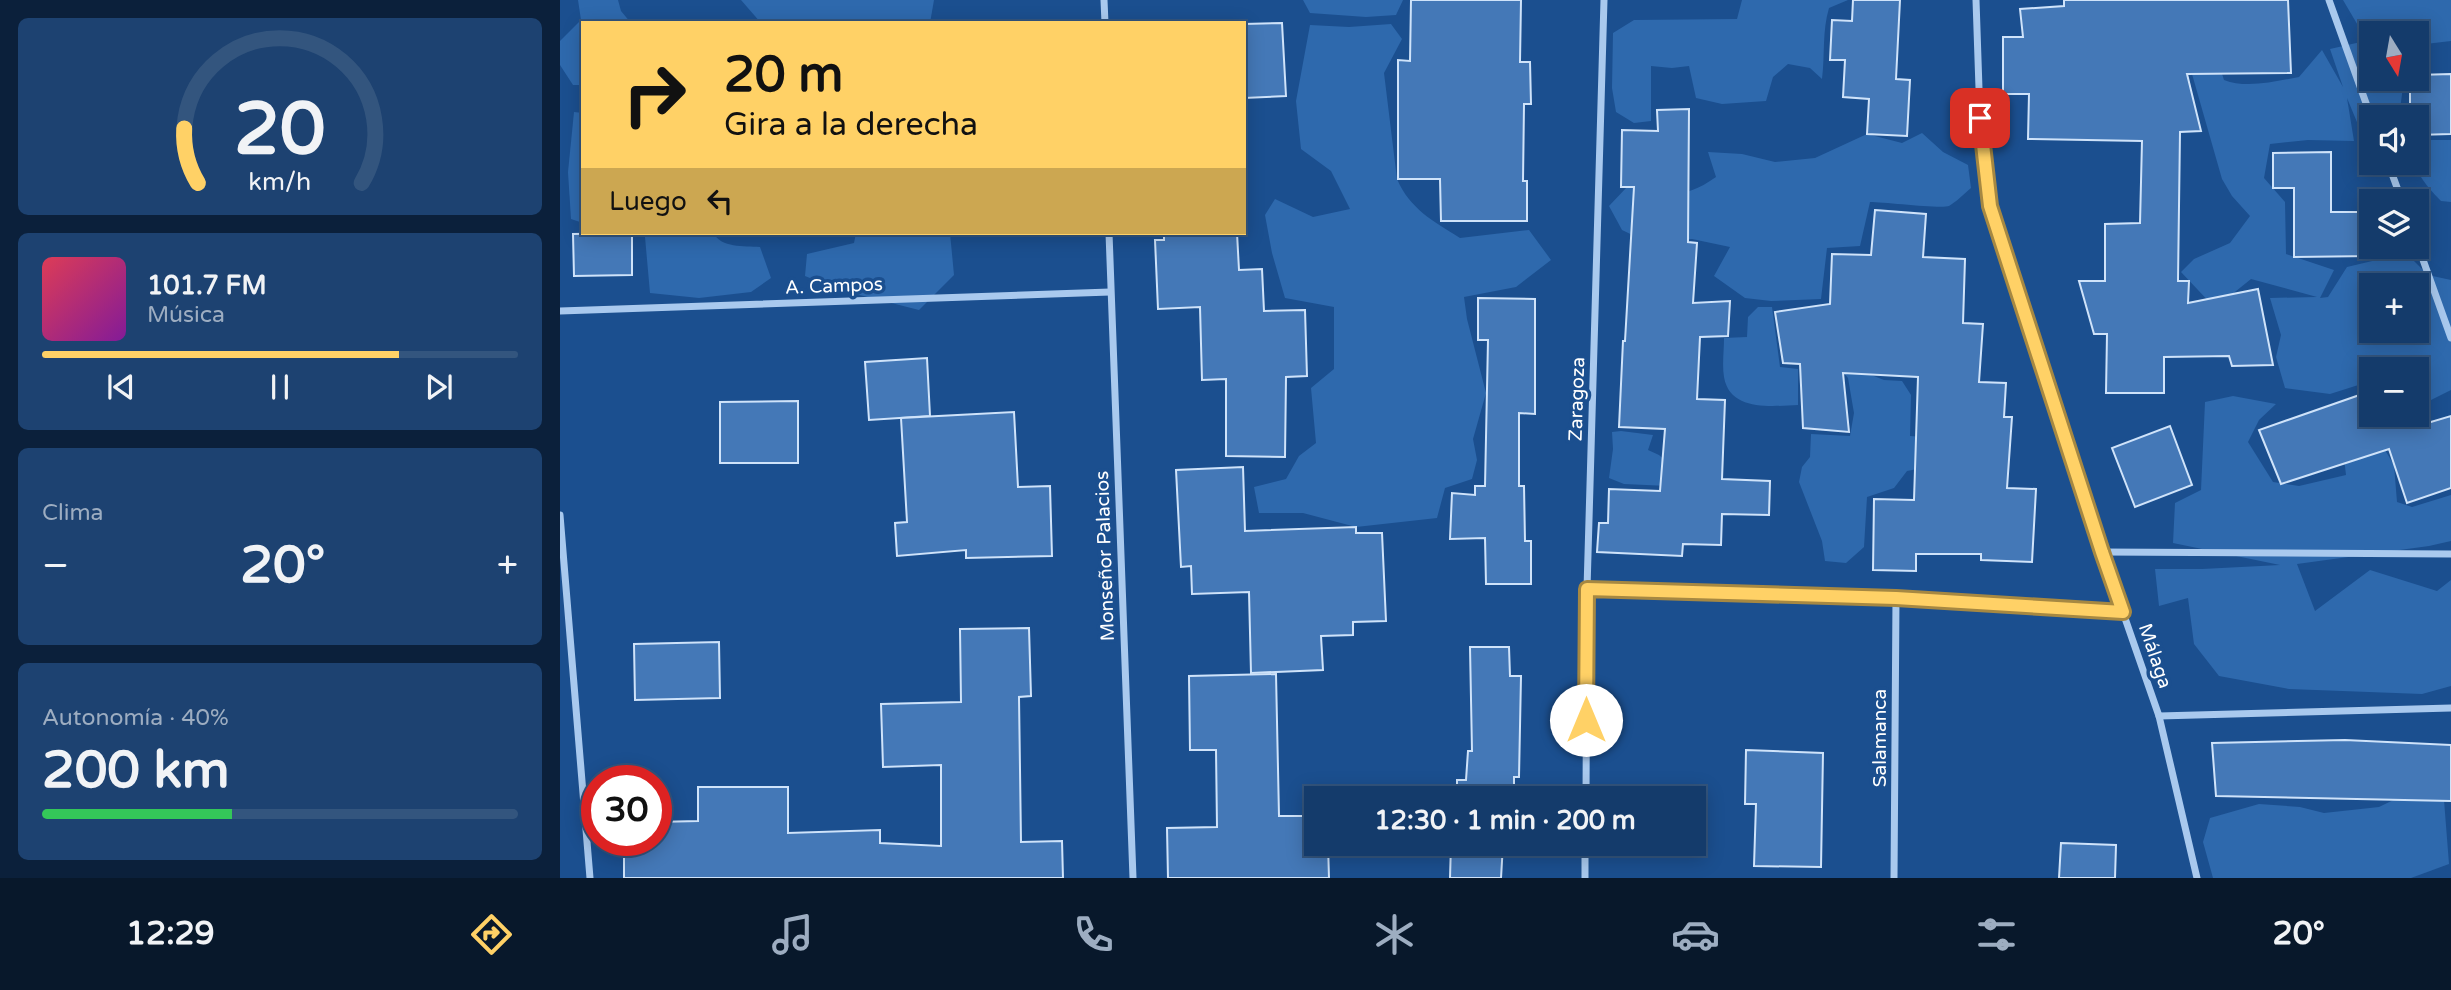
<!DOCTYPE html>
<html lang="es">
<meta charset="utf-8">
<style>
body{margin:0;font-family:"Varela Round",sans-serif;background:#1d4271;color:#f1f3f6;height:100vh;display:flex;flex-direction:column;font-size:26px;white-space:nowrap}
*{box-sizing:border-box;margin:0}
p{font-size:23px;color:#9dadc1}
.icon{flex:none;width:38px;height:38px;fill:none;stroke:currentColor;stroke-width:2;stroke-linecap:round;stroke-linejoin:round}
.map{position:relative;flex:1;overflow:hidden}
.details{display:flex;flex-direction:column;gap:18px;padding:18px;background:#0b203b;width:560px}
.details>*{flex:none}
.banner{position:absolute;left:21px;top:21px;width:665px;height:214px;border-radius:0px;box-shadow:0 4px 18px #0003,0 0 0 2px #33557e;background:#ffd166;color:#111;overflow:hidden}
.needle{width:46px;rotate:169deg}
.controls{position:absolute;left:1799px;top:21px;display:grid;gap:14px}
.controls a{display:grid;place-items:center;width:70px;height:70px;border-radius:0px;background:#143b6b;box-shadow:0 4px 18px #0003,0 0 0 2px #33557e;font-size:35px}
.speed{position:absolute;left:21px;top:765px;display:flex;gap:14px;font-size:35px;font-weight:700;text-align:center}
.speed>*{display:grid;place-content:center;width:91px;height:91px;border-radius:50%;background:#143b6b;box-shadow:0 4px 18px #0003,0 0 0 2px #33557e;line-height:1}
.speed .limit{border:10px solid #d22;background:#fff;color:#111}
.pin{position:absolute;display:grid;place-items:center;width:60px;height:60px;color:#fff;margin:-30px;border-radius:14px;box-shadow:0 4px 10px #0006}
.me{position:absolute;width:77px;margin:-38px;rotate:0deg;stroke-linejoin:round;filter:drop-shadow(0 0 5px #0008)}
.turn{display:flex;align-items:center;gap:24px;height:147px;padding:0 28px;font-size:32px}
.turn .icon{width:91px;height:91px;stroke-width:2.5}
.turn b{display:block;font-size:49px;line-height:60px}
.then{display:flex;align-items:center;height:66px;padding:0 28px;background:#0003;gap:14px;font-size:26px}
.big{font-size:52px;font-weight:700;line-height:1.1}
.details .tile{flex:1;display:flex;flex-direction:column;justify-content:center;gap:10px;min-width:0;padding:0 24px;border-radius:10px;background:#1d4271}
.details .dial{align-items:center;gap:0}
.dial svg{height:182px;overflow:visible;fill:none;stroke:#33557e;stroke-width:7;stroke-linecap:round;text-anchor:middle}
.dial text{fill:#f1f3f6;stroke:none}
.song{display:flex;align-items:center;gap:21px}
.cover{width:84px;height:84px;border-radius:10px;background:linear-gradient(135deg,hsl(350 70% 55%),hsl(290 70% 35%))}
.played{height:7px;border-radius:4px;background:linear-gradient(90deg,#ffd166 75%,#33557e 75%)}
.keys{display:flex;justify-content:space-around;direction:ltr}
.heat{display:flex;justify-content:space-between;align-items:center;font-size:38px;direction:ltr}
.charge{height:10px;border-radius:5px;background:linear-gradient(90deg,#34c759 40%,#33557e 0)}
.trip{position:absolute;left:744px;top:786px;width:402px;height:70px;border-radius:0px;background:#143b6b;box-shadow:0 4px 18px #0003,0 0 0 2px #33557e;font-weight:700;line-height:70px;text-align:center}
.menu{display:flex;height:112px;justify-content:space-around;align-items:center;background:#08182b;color:#9dadc1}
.menu .icon{width:49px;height:49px}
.menu .current{color:#ffd166}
.menu b{font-size:32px;color:#f1f3f6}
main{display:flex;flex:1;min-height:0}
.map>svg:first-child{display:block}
</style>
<main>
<section class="details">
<div class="tile dial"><svg viewBox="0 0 100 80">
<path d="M14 69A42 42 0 1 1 86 69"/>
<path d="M14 69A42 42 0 0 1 8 45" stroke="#ffd166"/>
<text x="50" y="56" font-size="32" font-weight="700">20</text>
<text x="50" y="72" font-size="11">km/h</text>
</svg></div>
<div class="tile">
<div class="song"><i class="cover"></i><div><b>101.7 FM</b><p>Música</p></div></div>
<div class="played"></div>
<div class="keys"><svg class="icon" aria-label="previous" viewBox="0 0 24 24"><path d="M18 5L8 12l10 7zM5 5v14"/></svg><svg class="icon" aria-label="pause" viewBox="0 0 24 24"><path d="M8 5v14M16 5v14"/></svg><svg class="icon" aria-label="next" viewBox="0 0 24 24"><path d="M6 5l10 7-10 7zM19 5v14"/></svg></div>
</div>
<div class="tile"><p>Clima</p>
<div class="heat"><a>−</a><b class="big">20°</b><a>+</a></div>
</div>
<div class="tile"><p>Autonomía · 40%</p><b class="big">200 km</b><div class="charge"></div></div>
</section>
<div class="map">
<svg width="1891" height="878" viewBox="0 0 1891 878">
<rect width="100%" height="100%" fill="#1b4f8f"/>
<g fill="#2e69ad" fill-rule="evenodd">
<path d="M 18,0 L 58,0 L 61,11 L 71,23 L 23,23 L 23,85 L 13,85 L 0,65 L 0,41 L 21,20 Z"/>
<path d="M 181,0 L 374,0 L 370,23 L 201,23 Z"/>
<path d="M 743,0 L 843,0 L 836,15 L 806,17 L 750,13 Z"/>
<path d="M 1182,0 L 1288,0 L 1269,8 C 1262,31 1265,55 1262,79 L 1250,68 L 1228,64 L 1213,77 L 1206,101 L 1162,104 L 1136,98 L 1129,66 L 1112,68 L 1091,66 L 1091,121 L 1074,123 L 1056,112 L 1052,88 L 1053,33 L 1074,20 L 1177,19 Z"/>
<path d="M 1783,0 L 1891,0 L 1891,41 L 1857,45 L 1857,33 L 1811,33 L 1811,36 L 1803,34 Z"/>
<path d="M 831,24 L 842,39 L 824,73 L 837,179 C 850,209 873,221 900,238 L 969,230 L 991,260 L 956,287 L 904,297 L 907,319 L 926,393 L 913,439 L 917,460 L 912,479 L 885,488 L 877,518 L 796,527 L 743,513 L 699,513 L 694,487 L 726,479 L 739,456 L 756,443 L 751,388 L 774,369 L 774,307 L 725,298 L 712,253 L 705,215 L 715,199 L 753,217 L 790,209 L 771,171 L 741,149 L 736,101 L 750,25 L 789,27 Z"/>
<path d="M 1805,41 L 1811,44 L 1811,79 L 1844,79 L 1839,117 L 1811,117 L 1811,135 L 1799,127 L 1787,98 L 1794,141 L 1748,140 L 1710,144 L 1704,178 L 1725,202 L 1726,254 L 1774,270 L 1760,298 L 1768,297 L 1787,267 L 1846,253 L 1868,275 L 1891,280 L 1891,390 L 1865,403 L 1857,396 L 1857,369 L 1811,369 L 1811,381 L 1770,394 L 1725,388 L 1716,357 L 1721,335 L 1710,298 L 1757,297 L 1691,279 L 1655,308 L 1621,272 L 1634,259 L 1670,243 L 1690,216 L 1672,196 L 1662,179 L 1630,67 L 1656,55 L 1664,80 C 1687,89 1716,81 1739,77 L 1762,50 L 1783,87 L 1770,49 ZM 1811,285 L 1857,285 L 1857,331 L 1811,331 Z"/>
<path d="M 14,112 L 23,113 L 23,223 L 11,219 L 8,172 Z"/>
<path d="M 1362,133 L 1383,152 L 1408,165 L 1411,188 C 1404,194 1396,202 1389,206 C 1381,209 1324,202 1310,202 L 1300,246 L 1267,248 L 1261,299 L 1211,301 L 1185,298 L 1154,276 L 1170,247 L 1132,239 L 1087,242 L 1062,230 L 1049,206 L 1067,187 C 1106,193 1121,202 1156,177 L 1148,152 L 1182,154 L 1215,162 L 1255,158 L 1307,134 L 1342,143 Z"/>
<path d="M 1863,140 L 1891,140 L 1891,202 L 1881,201 C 1865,184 1843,162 1863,140 Z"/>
<path d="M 88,233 L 153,233 C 162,248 183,246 200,247 L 211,278 L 191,292 L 139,298 L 90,293 L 85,237 Z"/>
<path d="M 296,233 L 390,233 L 394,275 L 359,310 L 280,290 L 245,276 L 247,254 L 294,243 Z"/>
<path d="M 1198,307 L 1212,307 L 1220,367 L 1238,369 L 1238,405 C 1212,406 1170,412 1164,377 C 1162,365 1164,351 1164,338 L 1187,337 L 1188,317 Z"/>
<path d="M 1273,360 L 1324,380 L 1342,381 L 1351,395 L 1350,436 L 1363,437 L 1373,466 L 1347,471 L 1334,488 L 1307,497 L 1304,547 L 1286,563 L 1265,561 L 1262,541 L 1239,482 L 1242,467 L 1250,457 L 1251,434 L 1290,436 L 1294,413 L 1288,378 Z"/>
<path d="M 1673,396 L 1716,404 L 1699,420 L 1688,442 L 1713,482 L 1739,486 L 1786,475 L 1782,440 L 1813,430 L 1834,465 L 1837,502 L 1852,507 L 1891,495 L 1891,541 L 1869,546 L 1737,564 L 1755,611 L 1810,570 L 1877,591 L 1891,580 L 1891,686 L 1862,694 L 1729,689 L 1659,676 L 1634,644 L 1628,598 L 1599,606 L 1595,569 L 1642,569 L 1720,565 L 1613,543 L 1615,503 L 1641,490 L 1645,402 Z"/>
<path d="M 1061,431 L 1093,435 L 1088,450 L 1099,455 L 1109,464 L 1108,486 L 1064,484 L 1049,478 L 1053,449 L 1052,432 Z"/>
<path d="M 1852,791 L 1884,800 L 1889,864 L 1851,878 L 1653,878 L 1643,842 L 1650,818 L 1699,804 L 1740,807 L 1764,813 L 1819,807 Z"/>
</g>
<g fill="#4478b7" stroke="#cfe3fa" stroke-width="2">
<path d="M 851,0 L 961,0 L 960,62 L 970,62 L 971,104 L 964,104 L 963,181 L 967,181 L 967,221 L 881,221 L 880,179 L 838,179 L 838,60 L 850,61 Z"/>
<path d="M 1293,0 L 1340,0 L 1336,79 L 1350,80 L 1347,136 L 1307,134 L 1309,99 L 1283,97 L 1285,60 L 1270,60 L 1272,20 L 1292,21 Z"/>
<path d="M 1504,0 L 1728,0 L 1731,73 L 1627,74 L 1641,131 L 1620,132 L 1618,281 L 1629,281 L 1628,303 L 1698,289 L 1713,365 L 1672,366 L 1669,356 L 1604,357 L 1604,393 L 1546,393 L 1547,334 L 1534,334 L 1519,281 L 1545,281 L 1545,224 L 1580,223 L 1582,141 L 1468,139 L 1469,94 L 1443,94 L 1443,37 L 1463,37 L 1460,9 L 1504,6 Z"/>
<path d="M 722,23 L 726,96 L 684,98 L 684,24 Z"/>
<path d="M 1891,74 L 1891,134 L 1857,135 L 1857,117 L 1850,117 L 1850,79 L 1857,79 L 1857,75 Z"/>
<path d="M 1129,109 L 1128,242 L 1137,243 L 1133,303 L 1170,301 L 1168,336 L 1140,337 L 1137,399 L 1165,400 L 1162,479 L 1210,481 L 1209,515 L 1162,514 L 1161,545 L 1123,544 L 1122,556 L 1037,552 L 1039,523 L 1048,523 L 1049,489 L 1100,491 L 1105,429 L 1059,427 L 1063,341 L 1065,341 L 1074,187 L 1061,187 L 1062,130 L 1098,131 L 1097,110 Z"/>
<path d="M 1771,152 L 1771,212 L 1811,212 L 1811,256 L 1734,257 L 1734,188 L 1713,188 L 1713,153 Z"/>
<path d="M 1315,210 L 1366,214 L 1363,257 L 1405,259 L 1403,323 L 1423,324 L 1419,382 L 1446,383 L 1444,417 L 1452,417 L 1447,488 L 1476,489 L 1472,562 L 1421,560 L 1421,554 L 1356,554 L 1356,571 L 1313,570 L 1314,499 L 1354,500 L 1358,377 L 1283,373 L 1289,432 L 1243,428 L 1240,364 L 1223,363 L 1215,312 L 1270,304 L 1272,254 L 1311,255 Z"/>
<path d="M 72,233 L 72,275 L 14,276 L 13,234 Z"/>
<path d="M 604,233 L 677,233 L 679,270 L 702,269 L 704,311 L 745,310 L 747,376 L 726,377 L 725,457 L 666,456 L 666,379 L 642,380 L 640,307 L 598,309 L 595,240 L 604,240 Z"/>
<path d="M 918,298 L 975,299 L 975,414 L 959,413 L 959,486 L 964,486 L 965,541 L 971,541 L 971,584 L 926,584 L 925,538 L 890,539 L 892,493 L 915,495 L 915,486 L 925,486 L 928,340 L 918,340 Z"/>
<path d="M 367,358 L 370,416 L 309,420 L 305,362 Z"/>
<path d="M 1811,391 L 1811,415 L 1848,415 L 1854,427 L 1891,416 L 1891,488 L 1847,503 L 1829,449 L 1721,484 L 1699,430 Z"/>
<path d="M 238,401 L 238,463 L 160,463 L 160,402 Z"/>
<path d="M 454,412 L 458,487 L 490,486 L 492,556 L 406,558 L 406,550 L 337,556 L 335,523 L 347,522 L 341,418 Z"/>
<path d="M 1610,426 L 1632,485 L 1575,507 L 1552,448 Z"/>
<path d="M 683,467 L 685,531 L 796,527 L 796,533 L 822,533 L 826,621 L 793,622 L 793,635 L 761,636 L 763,670 L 691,673 L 689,592 L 632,594 L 631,566 L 621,567 L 616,470 Z"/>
<path d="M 469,628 L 471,696 L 459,697 L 461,842 L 502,841 L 503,878 L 64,878 L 64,840 L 96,840 L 96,822 L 138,821 L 138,787 L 228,787 L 228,833 L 320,830 L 320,843 L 381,846 L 381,765 L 323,767 L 321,704 L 401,702 L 400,629 Z"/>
<path d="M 159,642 L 160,698 L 75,700 L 74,644 Z"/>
<path d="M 910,647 L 949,647 L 950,676 L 961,676 L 959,777 L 954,777 L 954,798 L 897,798 L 897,780 L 906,780 L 908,751 L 912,751 Z"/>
<path d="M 716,674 L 719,816 L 756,816 L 756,844 L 768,844 L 769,878 L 608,878 L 607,828 L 657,827 L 656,750 L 630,750 L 629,676 Z"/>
<path d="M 1785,740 L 1891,745 L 1891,801 L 1656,796 L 1652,743 Z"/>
<path d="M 1186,750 L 1263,753 L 1261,867 L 1194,866 L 1196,804 L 1185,804 Z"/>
<path d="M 1501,843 L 1556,845 L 1555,878 L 1499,878 Z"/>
<path d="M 891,844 L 943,844 L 941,878 L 890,878 Z"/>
</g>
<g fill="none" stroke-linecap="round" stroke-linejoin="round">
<g stroke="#a9c9ee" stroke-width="7">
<path d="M 544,0 L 545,23"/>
<path d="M 1416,0 L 1420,118 L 1430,206 L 1542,552 L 1599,716 L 1637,878"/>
<path d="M 1769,0 L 1811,117"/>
<path d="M 1828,163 L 1842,201"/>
<path d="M 549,233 L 573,878"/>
<path d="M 1857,243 L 1891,338"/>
<path d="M 0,311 L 550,292"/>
<path d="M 0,515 L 30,878"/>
<path d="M 1542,552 L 1891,554"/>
<path d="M 1027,589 L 1336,598 L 1563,612"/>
<path d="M 1599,716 L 1891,708"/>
<path d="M 1026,798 L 1027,589 L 1044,0"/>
<path d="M 1025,878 L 1025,844"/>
<path d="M 1334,878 L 1336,598"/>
</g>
</g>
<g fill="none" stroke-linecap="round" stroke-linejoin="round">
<g stroke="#a68842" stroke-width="18">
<path id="route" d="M 1026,720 L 1027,589 L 1336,598 L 1563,612 L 1542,552 L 1430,206 L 1420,118"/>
</g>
<use href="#route" stroke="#ffd166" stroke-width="12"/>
</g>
<g text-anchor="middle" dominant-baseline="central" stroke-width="7" stroke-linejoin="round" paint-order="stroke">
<g font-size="19" fill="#fff" stroke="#1b4f8f">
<text transform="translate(274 286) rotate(-2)">A. Campos</text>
<text transform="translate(1017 399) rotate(-88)">Zaragoza</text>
<text transform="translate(545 556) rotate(-92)">Monseñor Palacios</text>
<text transform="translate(1595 656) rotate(71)">Málaga</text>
<text transform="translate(1320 738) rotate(-90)">Salamanca</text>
</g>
</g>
</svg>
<div class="controls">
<a><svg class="needle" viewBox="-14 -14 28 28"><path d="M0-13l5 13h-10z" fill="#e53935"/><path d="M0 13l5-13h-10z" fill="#9dadc1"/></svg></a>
<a><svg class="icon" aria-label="sound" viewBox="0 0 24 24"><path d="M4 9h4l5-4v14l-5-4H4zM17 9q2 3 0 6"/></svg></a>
<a><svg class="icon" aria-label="layers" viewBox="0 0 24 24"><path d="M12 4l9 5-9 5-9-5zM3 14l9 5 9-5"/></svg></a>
<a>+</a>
<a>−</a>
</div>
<div class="speed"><div class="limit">30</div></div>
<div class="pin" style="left:1420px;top:118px;background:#d93025"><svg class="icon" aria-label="arrive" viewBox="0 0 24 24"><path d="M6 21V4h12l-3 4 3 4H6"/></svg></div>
<svg class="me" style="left:1026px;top:720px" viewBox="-20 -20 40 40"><circle r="19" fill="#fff"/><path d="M0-13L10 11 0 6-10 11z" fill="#ffd166"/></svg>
<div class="trip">12:30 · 1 min · 200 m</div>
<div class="banner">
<div class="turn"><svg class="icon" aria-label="right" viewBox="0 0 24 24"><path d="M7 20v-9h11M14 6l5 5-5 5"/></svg><div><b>20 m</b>Gira a la derecha</div></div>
<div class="then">Luego<svg class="icon" aria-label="left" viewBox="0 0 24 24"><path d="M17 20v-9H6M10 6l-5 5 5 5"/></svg></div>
</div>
</div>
</main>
<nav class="menu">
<b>12:29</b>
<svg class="icon current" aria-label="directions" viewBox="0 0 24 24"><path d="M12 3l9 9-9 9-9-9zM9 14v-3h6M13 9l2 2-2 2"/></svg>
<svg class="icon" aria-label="music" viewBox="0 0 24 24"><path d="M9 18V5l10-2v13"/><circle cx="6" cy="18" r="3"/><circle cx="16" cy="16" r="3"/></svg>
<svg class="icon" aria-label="phone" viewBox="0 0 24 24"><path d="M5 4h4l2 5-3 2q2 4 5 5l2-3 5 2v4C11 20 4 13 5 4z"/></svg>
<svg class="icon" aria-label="climate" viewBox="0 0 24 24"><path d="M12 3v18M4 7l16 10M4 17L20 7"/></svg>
<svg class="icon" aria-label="car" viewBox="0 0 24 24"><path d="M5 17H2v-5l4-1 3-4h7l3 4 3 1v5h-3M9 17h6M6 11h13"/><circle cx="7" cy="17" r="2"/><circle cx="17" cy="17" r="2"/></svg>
<svg class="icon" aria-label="filters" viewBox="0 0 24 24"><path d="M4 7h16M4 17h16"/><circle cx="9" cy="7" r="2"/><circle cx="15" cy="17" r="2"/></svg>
<b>20°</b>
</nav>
